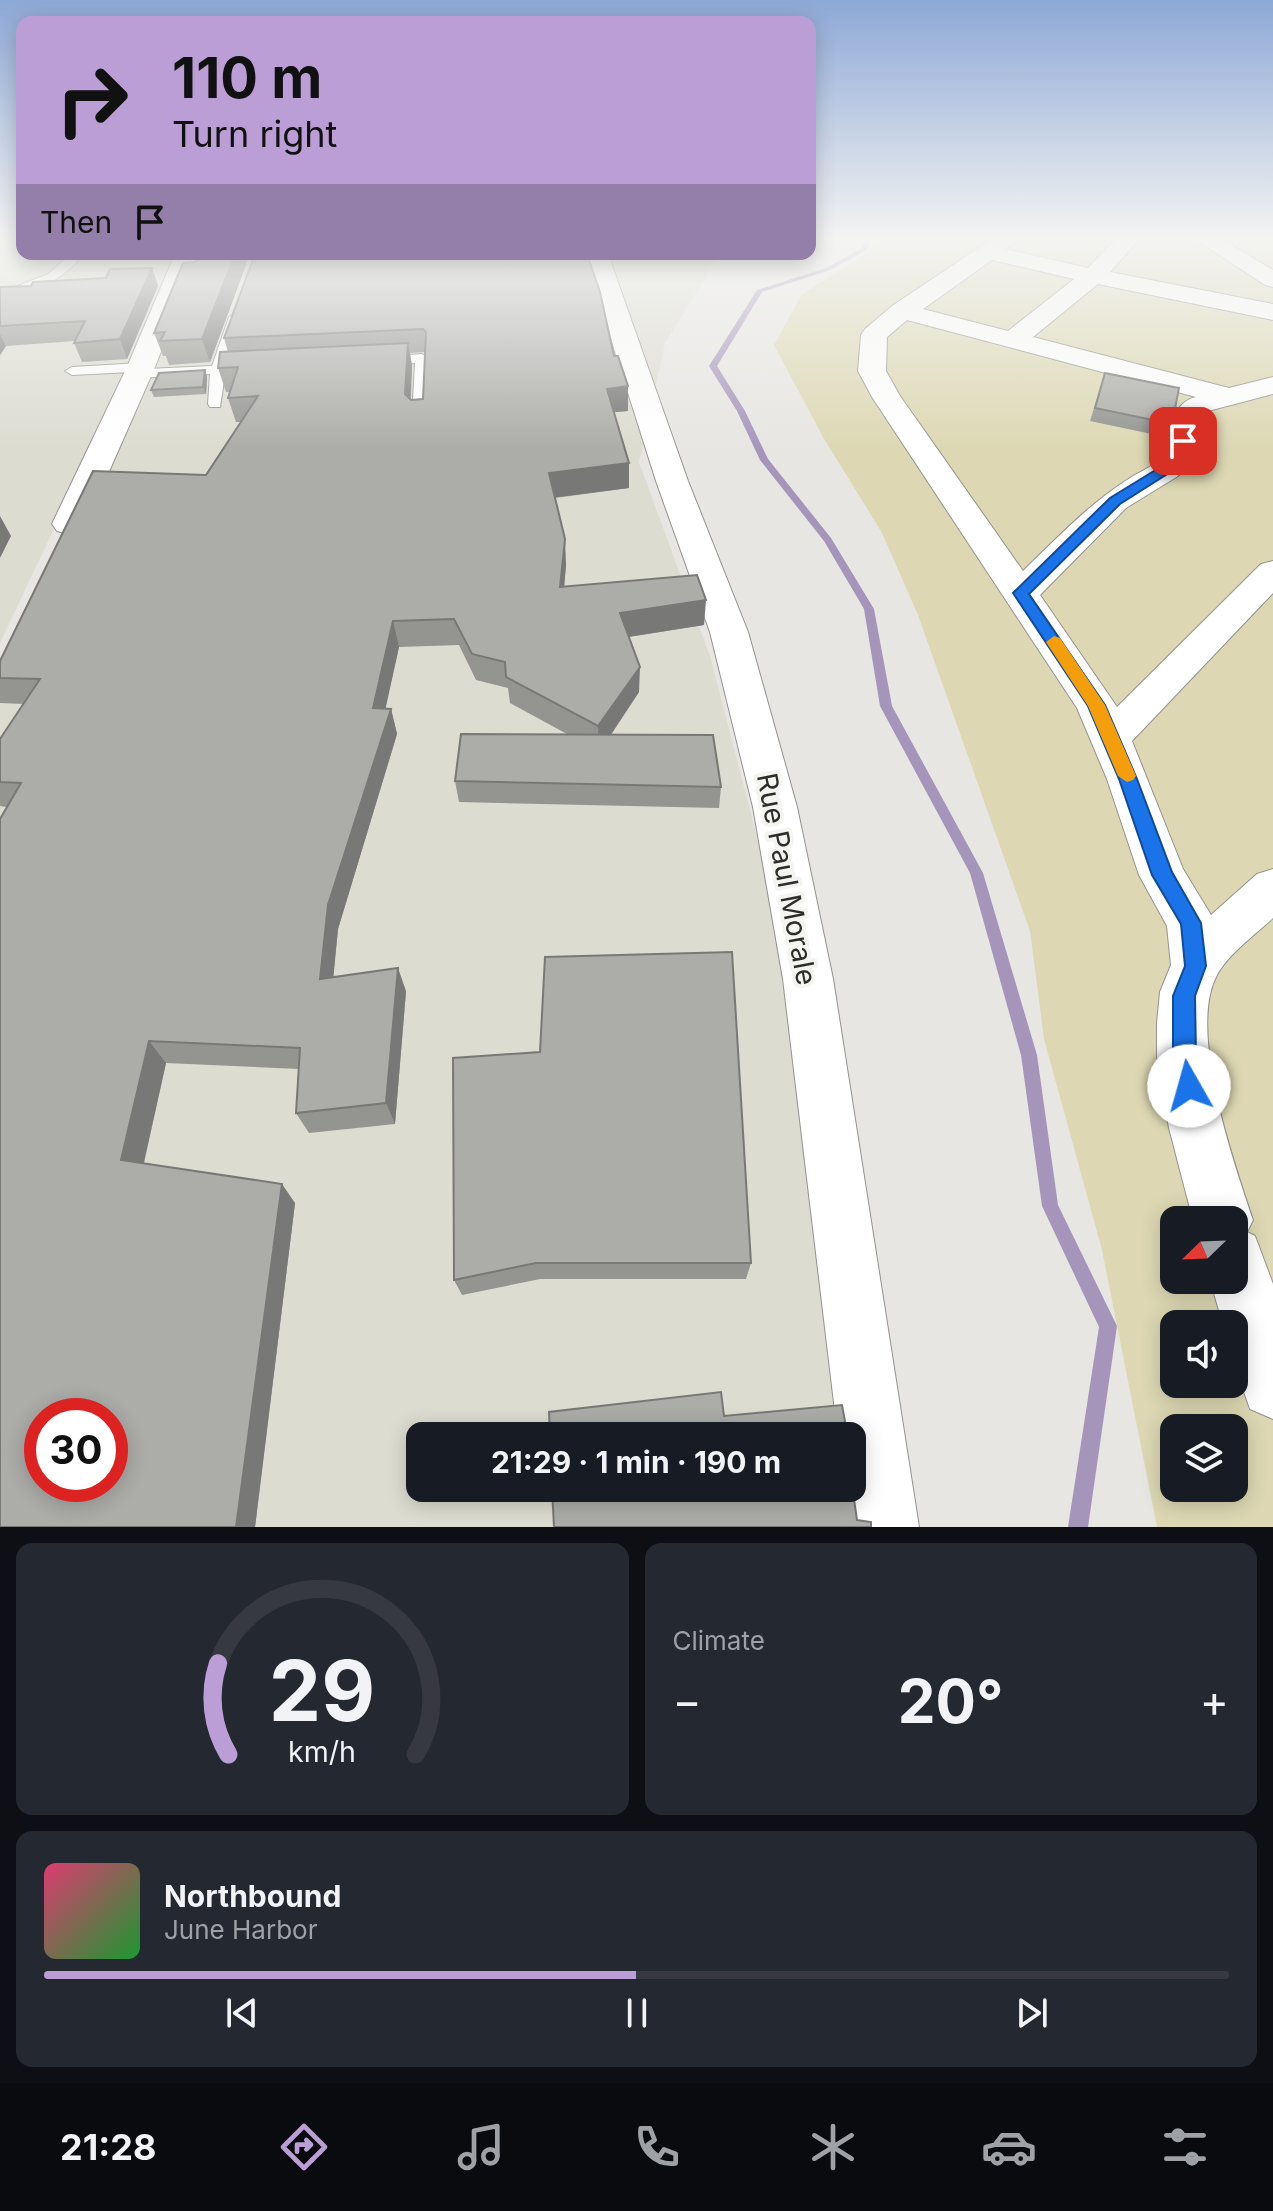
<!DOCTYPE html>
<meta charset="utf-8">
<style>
body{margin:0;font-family:Inter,sans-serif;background:#242831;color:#f1f3f6;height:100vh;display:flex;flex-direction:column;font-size:30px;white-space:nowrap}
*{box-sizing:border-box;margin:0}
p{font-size:26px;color:#9ea1a6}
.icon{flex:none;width:44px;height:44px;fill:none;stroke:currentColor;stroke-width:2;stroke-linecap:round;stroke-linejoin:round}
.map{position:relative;height:1527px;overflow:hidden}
.drawer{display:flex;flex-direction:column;gap:16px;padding:16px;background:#0d0f14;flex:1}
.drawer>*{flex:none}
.top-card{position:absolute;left:16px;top:16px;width:800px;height:244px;border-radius:16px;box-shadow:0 4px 20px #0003;background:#ba9ed5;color:#111;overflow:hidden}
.needle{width:52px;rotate:247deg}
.controls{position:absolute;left:1160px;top:1206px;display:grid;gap:16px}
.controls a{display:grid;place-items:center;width:88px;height:88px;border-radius:16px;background:#171b24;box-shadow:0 4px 20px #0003;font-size:40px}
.speed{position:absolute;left:24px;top:1398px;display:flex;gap:16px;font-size:40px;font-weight:700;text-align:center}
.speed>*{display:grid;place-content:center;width:104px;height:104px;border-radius:50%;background:#171b24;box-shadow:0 4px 20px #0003;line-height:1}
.speed .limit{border:12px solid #d22;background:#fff;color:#111}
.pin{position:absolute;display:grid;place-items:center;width:68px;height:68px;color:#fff;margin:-34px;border-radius:16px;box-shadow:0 4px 12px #0006}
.me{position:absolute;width:88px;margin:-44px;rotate:353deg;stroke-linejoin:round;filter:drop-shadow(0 0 6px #0008)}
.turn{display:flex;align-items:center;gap:28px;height:168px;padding:0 24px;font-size:36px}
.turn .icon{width:104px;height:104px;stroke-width:2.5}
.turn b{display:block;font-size:56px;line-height:68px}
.then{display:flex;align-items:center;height:76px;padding:0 24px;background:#0003;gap:16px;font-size:30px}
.big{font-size:60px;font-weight:700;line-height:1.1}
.drawer .widget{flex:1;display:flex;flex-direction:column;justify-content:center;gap:12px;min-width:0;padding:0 28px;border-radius:16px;background:#242831}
.drawer .dial{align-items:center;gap:0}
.dial svg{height:208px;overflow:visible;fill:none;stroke:#363941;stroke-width:7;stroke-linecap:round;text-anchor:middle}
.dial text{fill:#f1f3f6;stroke:none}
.song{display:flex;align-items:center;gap:24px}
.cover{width:96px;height:96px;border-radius:12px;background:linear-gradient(135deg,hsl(340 70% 55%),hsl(130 70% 35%))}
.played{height:8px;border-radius:4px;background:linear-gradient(90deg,#ba9ed5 50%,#363941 50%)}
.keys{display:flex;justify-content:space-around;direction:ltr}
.heat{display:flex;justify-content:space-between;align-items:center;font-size:44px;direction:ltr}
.drawer .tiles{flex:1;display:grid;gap:16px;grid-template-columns:1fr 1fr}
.widget:last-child{grid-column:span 2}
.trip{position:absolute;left:406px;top:1422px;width:460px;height:80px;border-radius:16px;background:#171b24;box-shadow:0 4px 20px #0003;font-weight:700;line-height:80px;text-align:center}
.tab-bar{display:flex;height:128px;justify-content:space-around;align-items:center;background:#090b0e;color:#9ea1a6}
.tab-bar .icon{width:56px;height:56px}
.tab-bar .selected{color:#ba9ed5}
.tab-bar b{font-size:36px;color:#f1f3f6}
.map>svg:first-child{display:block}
</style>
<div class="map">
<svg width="1273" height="1527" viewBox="0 0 1273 1527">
<rect width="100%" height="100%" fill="#e7e6e3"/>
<g fill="#dddcd1" fill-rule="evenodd">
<path d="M 0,237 L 22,237 L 22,254 L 178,254 L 137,353 L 0,643 Z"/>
<path d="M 202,254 L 720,254 L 665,343 L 639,462 L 711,659 L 768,880 L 805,1116 L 838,1436 L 420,1436 L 420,1488 L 844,1488 L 848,1527 L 0,1527 L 0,682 ZM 42,1416 L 110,1416 L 110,1484 L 42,1484 Z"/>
</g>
<path fill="#ddd8b3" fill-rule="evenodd" d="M 882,237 L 1273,237 L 1273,1527 L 1157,1527 L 1102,1250 L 1044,1039 L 1030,931 L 918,615 L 882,533 L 823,437 L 774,345 L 802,294 L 866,254 ZM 1174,1220 L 1234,1220 L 1234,1280 L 1174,1280 ZM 1174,1324 L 1234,1324 L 1234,1384 L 1174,1384 ZM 1174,1428 L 1234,1428 L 1234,1488 L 1174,1488 Z"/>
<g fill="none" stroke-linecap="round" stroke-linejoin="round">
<path fill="#a695bb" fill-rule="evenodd" d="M 866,237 L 872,237 L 867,250 L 830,270 L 762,292 L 717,366 L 745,411 L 768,459 L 831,538 L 874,609 L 892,706 L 983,873 L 1037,1055 L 1058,1205 L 1117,1326 L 1088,1527 L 1068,1527 L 1099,1327 L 1042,1206 L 1021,1055 L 970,873 L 880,706 L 864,609 L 824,541 L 760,460 L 737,411 L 709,366 L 757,290 L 826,268 L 862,248 Z"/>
<g stroke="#93928f" stroke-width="2">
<g id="service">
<path d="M 71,254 L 83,254 C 64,281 31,293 0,302 L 0,293 L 48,274 Z"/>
<path d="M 236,313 L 243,317 L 227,365 L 248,364 L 255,368 L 248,372 L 225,374 L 220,407 L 210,407 L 208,404 L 210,374 L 137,378 L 132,377 L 131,372 L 72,375 L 65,371 L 72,367 L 141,363 L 146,364 L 147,369 L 212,366 L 229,317 Z"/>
<path d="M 422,354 L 429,358 L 428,418 L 420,423 L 412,418 L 415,363 L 382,365 L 375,361 L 382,357 Z"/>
</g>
</g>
<g stroke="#93928f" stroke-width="2">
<g id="minor">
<path d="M 995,237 L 1020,237 L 1006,249 L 1088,268 L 1118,237 L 1141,237 L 1110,272 L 1273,304 L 1273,320 L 1098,284 L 1033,337 L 1229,388 L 1273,377 L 1273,394 L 1208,411 L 1201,420 L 1195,455 L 1178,476 L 1126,508 L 1040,595 L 1117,707 L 1261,564 L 1273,561 L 1273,593 L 1132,741 L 1183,869 L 1211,915 L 1257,874 L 1273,869 L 1273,918 C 1255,935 1229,953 1217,975 C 1187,1030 1234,1163 1253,1220 L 1247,1232 L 1255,1236 L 1273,1284 L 1273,1419 L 1250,1409 L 1234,1363 L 1234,1324 L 1223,1324 L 1210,1280 L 1234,1280 L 1234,1220 L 1193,1220 L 1169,1128 L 1157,1057 L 1157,1023 L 1160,992 L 1171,965 L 1167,926 L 1139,875 L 1107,779 L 1077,708 L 872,397 L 858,371 L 861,335 L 865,329 L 892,306 ZM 992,260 L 1074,279 L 1008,331 L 923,309 ZM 907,320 L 1196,397 C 1168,404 1176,433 1165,453 C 1159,464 1141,471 1130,478 C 1090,503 1057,538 1023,571 L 900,396 L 886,371 L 887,337 Z"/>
<path d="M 1192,237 L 1218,237 L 1273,270 L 1273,287 L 1265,285 Z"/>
<path d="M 584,254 L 608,254 L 688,481 L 748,632 L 797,807 L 833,979 L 919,1527 L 849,1527 L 844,1488 L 852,1488 L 852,1436 L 838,1436 L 783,979 L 753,807 L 710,632 L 656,481 Z"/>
</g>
</g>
<g stroke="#93928f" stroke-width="2">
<path id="tertiary" d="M 175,254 L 199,254 L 155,367 L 86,524 L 81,531 L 69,534 L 57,531 L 52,524 L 127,367 Z"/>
</g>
<use href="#service" fill="#fff" fill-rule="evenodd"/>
<use href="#minor" fill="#fff" fill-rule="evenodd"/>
<use href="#tertiary" fill="#fff" fill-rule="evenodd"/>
</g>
<g fill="#949491" fill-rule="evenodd">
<path d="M 0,237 L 22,237 L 22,240 L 2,241 Z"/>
<path d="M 200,254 L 250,254 L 210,362 L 169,365 L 166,356 L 163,356 L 154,333 Z"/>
<path d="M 255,254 L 614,356 L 628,386 L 628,411 L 614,412 L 629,463 L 629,488 L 555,498 L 566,565 L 564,586 L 704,625 L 629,637 L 639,692 L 611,735 L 721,787 L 719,808 L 459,802 L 455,781 L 567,734 L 510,703 L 508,688 L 476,680 L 459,645 L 399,647 L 385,708 L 391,709 L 397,734 L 338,929 L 333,977 L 406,991 L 395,1124 L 309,1133 L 296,1113 L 299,1069 L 166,1063 L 144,1163 L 295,1203 L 255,1527 L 0,1527 L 7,807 L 0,806 L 0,739 L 24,704 L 0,703 L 0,678 L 206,475 L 241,422 L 236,422 L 228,398 L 230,392 L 226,392 L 218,368 L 228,352 L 224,338 ZM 425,352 L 423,399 L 411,400 L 412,366 L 410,353 Z"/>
<path d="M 152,268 L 158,286 L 127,359 L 82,362 L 74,343 L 75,341 L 6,346 L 0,355 L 0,287 L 31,286 L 106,278 Z"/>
<path d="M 205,370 L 207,377 L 206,394 L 154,397 L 151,390 Z"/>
<path d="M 1105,373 L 1172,424 L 1166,437 L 1090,421 Z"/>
<path d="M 453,1058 L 751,1263 L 746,1279 L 540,1279 L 462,1295 L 454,1280 Z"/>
</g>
<g fill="#787876">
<path d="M 235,254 L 250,254 L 210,362 L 202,339 Z"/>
<path d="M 152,268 L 158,286 L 127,359 L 120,339 Z"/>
<path d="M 0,334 L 6,346 L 0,355 Z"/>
<path d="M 408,343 L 412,366 L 409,418 L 405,394 Z"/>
<path d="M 205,370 L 207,377 L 206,394 L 203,387 Z"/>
<path d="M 628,386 L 628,411 L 607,413 L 607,389 Z"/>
<path d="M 629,463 L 629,488 L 550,498 L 549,473 Z"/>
<path d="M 0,516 L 11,536 L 0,558 Z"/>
<path d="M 565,539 L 566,565 L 562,613 L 560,587 Z"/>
<path d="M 706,600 L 704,625 L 621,638 L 620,613 Z"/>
<path d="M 393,621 L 399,647 L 380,734 L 373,708 Z"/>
<path d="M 640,667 L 639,692 L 599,752 L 598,726 Z"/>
<path d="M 391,709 L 397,734 L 338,929 L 331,1002 L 320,979 L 328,905 Z"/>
<path d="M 398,968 L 406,991 L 395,1124 L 386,1103 Z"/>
<path d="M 149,1041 L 166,1063 L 140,1179 L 121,1160 Z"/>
<path d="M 282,1184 L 295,1203 L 255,1527 L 236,1527 Z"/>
</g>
<g fill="#acaca9" stroke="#787876" stroke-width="2" fill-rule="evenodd">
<path d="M 200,254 L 235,254 L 202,339 L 160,341 L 165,332 L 154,333 L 183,263 L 196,262 Z"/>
<path d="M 255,254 L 587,254 L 600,292 L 614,356 L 618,356 L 628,386 L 607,389 L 629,463 L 549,473 L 565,539 L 560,587 L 697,575 L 706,600 L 620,613 L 640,667 L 598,726 L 506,677 L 505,662 L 472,654 L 454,619 L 393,621 L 373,708 L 391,709 L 328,905 L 320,979 L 398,968 L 386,1103 L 296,1113 L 300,1048 L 149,1041 L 121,1160 L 282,1184 L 236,1527 L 0,1527 L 0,819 L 21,783 L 0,782 L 0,739 L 40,679 L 0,678 L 0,661 L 93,471 L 206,475 L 258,396 L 228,398 L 238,367 L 218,368 L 220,352 L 408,343 L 405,394 L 411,400 L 423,399 L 426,332 L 423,329 L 224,338 ZM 42,1416 L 110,1416 L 110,1484 L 42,1484 Z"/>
<path d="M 152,268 L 120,339 L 74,343 L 85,321 L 0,326 L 0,287 L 31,286 L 33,282 L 106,278 L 110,269 Z"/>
<path d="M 205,370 L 203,387 L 151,390 L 159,373 Z"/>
<path d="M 1105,373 L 1179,388 L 1172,424 L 1095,408 Z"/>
<path d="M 461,734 L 713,735 L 721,787 L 455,781 Z"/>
<path d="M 732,952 L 751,1263 L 536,1263 L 454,1280 L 453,1058 L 540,1052 L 545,957 Z"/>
<path d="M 721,1392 L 724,1416 L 842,1405 L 846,1427 L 858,1427 L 860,1475 L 852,1479 L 852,1436 L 550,1436 L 549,1412 Z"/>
<path d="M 852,1485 L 857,1520 L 871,1522 L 871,1527 L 554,1527 L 552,1488 L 852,1488 Z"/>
</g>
<linearGradient id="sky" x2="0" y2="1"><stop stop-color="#8da8d6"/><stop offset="0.53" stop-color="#f4f4f2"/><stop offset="1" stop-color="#f4f4f2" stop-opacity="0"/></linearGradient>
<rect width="1273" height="450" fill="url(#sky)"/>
<path fill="#1a73e8" stroke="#114b97" stroke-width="2" d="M 1178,438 L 1189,441 L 1187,455 L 1172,471 L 1120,504 L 1029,594 L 1105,705 L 1137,779 L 1172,872 L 1201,923 L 1206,966 L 1195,996 L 1196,1057 L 1201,1086 L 1197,1094 L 1189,1097 L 1181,1094 L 1173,1057 L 1173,996 L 1185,966 L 1181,924 L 1152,875 L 1119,779 L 1088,706 L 1013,593 L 1110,498 L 1162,466 L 1174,454 Z"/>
<path fill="#f59e0b" d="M 1054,636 L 1060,638 L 1105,705 L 1136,776 L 1133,780 L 1127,782 L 1118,776 L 1088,706 L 1046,642 Z"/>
<g text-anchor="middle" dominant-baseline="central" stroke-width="8" stroke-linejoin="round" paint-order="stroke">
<g font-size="28" fill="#2e2d2c" stroke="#f4f4f0">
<text transform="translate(787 879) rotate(79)">Rue Paul Morale</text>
</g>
</g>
</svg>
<div class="controls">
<a><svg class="needle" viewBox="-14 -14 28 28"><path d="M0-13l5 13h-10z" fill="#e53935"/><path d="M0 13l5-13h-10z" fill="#9ea1a6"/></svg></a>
<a><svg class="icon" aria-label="sound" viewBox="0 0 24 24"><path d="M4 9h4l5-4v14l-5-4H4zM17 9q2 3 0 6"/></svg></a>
<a><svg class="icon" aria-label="layers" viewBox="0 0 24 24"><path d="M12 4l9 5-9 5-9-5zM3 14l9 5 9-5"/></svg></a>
</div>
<div class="speed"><div class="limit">30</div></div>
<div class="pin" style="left:1183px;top:441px;background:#d93025"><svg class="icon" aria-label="arrive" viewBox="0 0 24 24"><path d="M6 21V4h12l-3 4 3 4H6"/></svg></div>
<svg class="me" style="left:1189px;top:1086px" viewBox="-20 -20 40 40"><circle r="19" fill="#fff"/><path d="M0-13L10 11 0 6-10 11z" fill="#1a73e8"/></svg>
<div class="trip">21:29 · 1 min · 190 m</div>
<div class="top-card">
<div class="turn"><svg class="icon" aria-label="right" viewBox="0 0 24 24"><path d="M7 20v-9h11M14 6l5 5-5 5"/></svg><div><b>110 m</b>Turn right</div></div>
<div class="then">Then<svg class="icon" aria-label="arrive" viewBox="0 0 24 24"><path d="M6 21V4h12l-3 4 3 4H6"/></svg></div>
</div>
</div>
<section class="drawer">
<div class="tiles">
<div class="widget dial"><svg viewBox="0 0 100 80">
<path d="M14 69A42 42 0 1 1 86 69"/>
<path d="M14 69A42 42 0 0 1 10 34" stroke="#ba9ed5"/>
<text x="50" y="56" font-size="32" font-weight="700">29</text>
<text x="50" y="72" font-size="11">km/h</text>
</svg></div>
<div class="widget"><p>Climate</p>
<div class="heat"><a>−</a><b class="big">20°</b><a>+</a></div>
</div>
<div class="widget">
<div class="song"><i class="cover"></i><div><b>Northbound</b><p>June Harbor</p></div></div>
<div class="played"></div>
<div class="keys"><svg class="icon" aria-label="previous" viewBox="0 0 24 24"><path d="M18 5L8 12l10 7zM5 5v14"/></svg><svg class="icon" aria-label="pause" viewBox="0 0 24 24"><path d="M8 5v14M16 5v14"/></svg><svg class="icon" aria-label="next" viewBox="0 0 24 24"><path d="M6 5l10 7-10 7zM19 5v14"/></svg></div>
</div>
</div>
</section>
<nav class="tab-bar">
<b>21:28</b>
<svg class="icon selected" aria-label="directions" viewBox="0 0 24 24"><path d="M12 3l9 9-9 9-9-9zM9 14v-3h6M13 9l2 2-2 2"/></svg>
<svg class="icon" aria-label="music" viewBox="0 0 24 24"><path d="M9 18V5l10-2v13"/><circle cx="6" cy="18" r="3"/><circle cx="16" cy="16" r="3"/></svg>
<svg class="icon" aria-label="phone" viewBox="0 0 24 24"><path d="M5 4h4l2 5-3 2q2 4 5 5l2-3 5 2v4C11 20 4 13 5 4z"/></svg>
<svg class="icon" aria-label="climate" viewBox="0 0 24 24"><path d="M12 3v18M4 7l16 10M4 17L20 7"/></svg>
<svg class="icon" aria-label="car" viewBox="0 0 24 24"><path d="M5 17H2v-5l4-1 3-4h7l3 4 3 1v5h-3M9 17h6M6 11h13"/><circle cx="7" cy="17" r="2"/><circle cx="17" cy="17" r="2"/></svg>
<svg class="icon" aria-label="filters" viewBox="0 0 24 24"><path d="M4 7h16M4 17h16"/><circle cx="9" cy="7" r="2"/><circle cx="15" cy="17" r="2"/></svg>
</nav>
